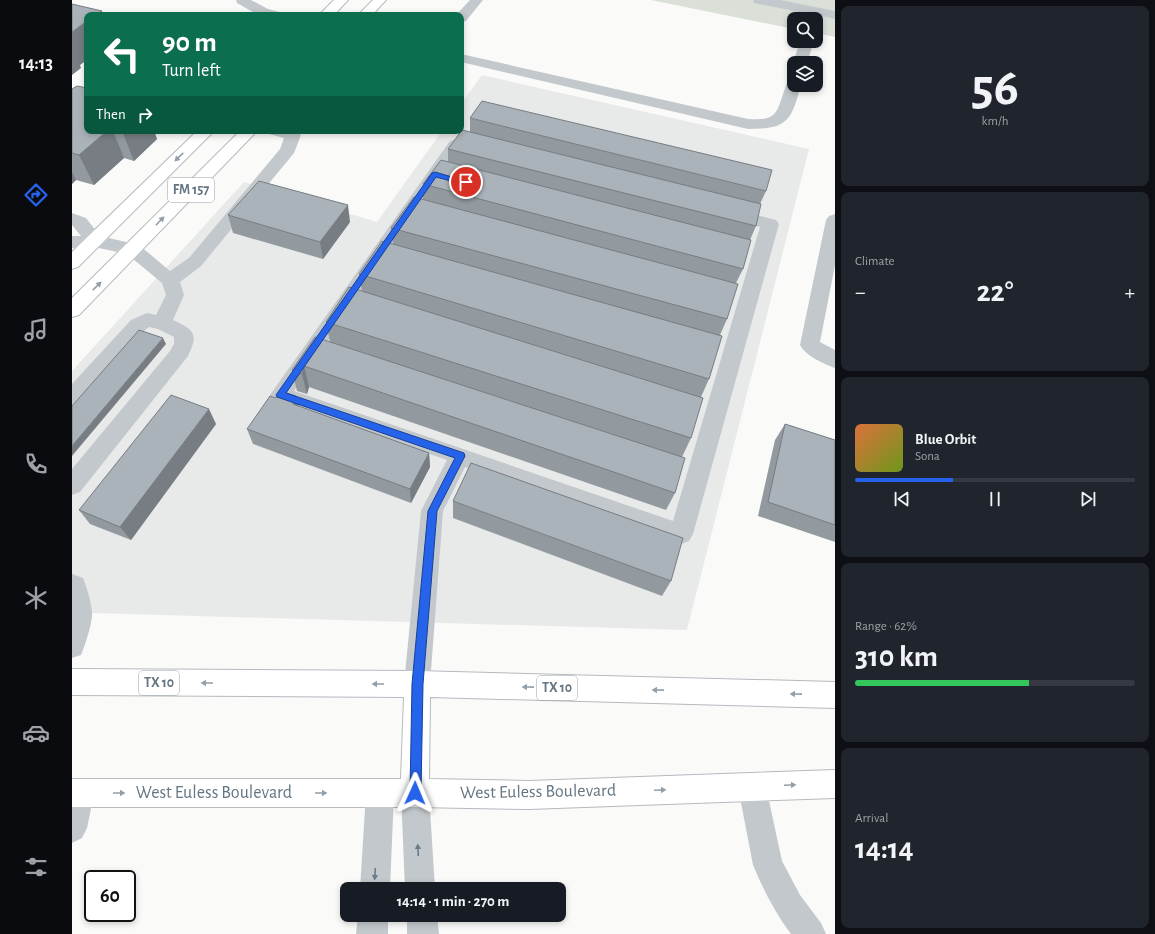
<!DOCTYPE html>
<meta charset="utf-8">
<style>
body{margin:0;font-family:"Alegreya Sans",sans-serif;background:#20242c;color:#f1f3f6;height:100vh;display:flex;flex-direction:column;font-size:15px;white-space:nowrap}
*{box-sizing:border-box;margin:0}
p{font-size:13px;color:#9ea1a6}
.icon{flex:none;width:22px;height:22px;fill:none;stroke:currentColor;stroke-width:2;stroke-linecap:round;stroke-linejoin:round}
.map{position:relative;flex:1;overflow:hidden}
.drawer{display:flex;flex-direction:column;gap:6px;padding:6px;background:#0d0f14;width:320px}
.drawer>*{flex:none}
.banner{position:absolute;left:12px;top:12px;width:380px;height:122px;border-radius:8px;box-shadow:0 2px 6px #0003;background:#0b6e4f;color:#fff;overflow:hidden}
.fabs{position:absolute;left:715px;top:12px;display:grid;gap:8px}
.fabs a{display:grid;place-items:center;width:36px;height:36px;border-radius:8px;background:#171b24;box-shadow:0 2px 6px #0003;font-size:20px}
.speed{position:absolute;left:12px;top:870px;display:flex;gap:8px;font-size:20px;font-weight:700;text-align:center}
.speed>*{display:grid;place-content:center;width:52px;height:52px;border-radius:50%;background:#171b24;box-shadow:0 2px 6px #0003;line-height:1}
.speed .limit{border:2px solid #111;border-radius:6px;background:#fff;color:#111}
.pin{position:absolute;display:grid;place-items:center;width:34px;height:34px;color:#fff;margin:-17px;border:2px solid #fff;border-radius:50%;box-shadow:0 1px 4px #0007}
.me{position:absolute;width:44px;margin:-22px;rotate:1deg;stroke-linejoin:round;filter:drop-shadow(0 0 3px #0008)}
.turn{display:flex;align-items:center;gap:14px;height:84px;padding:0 12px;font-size:18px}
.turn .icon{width:52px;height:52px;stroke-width:2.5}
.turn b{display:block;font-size:28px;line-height:34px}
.then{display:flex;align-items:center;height:38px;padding:0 12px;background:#0003;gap:8px;font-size:15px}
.big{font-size:30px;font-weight:700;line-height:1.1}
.drawer .card{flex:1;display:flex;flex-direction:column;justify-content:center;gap:6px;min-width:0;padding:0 14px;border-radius:8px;background:#20242c}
.drawer .dial{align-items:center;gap:0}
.dial b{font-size:52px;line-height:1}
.song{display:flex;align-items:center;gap:12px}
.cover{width:48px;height:48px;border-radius:6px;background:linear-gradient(135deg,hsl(20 70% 55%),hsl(80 70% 35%))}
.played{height:4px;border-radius:2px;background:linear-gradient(90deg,#2563eb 35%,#363941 35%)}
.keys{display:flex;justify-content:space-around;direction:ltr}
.heat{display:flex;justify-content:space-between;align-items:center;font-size:22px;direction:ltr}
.charge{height:6px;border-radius:3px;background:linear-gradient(90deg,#34c759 62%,#363941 0)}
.trip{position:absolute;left:268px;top:882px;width:226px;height:40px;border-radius:8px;background:#171b24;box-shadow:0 2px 6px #0003;font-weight:700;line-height:40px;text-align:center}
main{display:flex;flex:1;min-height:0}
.tab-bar{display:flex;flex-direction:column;width:72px;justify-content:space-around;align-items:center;background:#090b0e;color:#9ea1a6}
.tab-bar .icon{width:28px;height:28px}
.tab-bar .selected{color:#2563eb}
.tab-bar b{font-size:18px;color:#f1f3f6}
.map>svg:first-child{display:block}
</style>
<main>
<nav class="tab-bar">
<b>14:13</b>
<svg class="icon selected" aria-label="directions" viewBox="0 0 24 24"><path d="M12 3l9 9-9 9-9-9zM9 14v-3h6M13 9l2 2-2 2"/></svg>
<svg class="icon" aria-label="music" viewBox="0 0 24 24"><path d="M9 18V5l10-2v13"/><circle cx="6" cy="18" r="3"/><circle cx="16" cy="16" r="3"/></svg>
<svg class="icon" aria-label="phone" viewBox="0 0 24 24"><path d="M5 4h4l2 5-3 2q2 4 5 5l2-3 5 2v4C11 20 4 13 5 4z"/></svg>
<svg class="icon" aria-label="climate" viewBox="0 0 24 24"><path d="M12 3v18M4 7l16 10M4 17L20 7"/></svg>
<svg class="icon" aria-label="car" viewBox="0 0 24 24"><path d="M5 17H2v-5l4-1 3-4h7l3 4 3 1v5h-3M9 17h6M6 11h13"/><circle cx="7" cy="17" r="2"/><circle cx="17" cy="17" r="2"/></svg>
<svg class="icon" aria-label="filters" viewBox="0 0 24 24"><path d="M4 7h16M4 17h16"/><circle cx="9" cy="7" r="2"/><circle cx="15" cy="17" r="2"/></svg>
</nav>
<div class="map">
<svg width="763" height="934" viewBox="0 0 763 934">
<rect width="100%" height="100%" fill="#fafaf8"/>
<path fill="#e8e9e9" d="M 410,75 L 737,149 L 615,630 L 22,613 L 0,614 L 0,371 L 172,182 L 305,222 L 370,131 L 389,131 L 389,104 Z"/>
<path fill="#dadfd7" d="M 579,0 L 763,0 L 763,37 L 744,33 L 744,19 L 722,19 L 722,29 Z"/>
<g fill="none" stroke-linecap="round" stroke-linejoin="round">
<g stroke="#b5babe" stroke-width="2">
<g id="major">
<path d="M 262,0 L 276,0 L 262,15 L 247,15 Z"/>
<path d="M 301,0 L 314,0 L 300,15 L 286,15 Z"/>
<path d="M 125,131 L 142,131 L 6,267 L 0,269 L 0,252 Z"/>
<path d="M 168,131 L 185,131 L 7,315 L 0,317 L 0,298 Z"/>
<path d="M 0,669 L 345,671 L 763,682 L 763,708 L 358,697 L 357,779 L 457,781 L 763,770 L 763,798 L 457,809 L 343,807 L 0,807 L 0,779 L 329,779 L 332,697 L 0,695 Z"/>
</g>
</g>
<g fill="#c3c8cc" fill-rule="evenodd">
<path d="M 164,0 L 179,0 L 196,9 L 207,12 L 209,15 L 186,15 L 165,3 Z"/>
<path d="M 398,0 L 411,0 L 394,21 L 389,22 L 389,15 L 384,15 Z"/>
<path d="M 681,0 L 708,0 L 763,11 L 763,19 L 750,16 L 748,22 L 744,23 L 744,19 L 736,19 L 738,14 L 687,4 L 682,3 Z"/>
<path d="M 728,41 L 742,41 L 735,63 L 722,63 L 722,65 L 721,63 Z"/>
<path d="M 389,54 L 676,119 C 700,120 704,118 711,94 C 713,89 714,84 717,80 L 722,79 L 722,85 L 729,85 C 719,121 716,129 676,129 L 389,62 Z"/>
<path d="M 194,131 L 224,131 L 229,135 L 222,153 L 129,266 L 108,282 L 112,295 L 101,320 C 122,330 127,333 116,356 L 8,492 L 0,495 L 0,469 L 98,351 L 102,344 L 102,337 L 86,329 L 77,327 L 73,330 L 7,404 L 0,406 L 0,384 L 59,320 L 75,313 L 84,315 L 94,295 L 90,283 L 55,254 L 22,247 L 0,248 L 0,236 L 9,236 L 0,225 L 0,213 L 14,218 L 28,236 L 67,245 L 98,271 L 117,258 L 208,149 L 212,138 L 197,134 Z"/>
<path d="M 384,139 L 406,145 L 408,148 L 406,151 L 400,153 L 388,150 L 222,391 L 601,521 L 688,227 L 650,218 L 647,214 L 650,210 L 656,208 L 704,220 L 707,224 L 621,534 L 617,541 L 609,544 L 393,467 L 371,511 L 358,684 L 354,693 L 345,697 L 336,693 L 332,684 L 349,511 L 375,460 L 201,401 L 198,395 L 378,141 Z"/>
<path d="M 763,214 L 763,265 L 748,342 L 763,350 L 763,368 C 752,364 734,356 728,345 L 754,220 L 757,216 Z"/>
<path d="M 0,574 L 11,578 C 15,588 19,601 20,612 C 21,622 13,645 9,655 L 0,658 Z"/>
<path d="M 680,773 L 690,777 L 694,787 L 710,861 L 728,895 L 749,923 L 754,934 L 719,934 C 703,913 691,889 681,865 L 666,787 L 670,777 Z"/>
<path d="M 308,779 L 318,783 L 322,793 L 318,889 L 288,889 L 294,793 L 298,783 Z"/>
<path d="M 343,779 L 353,783 L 357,793 L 363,889 L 333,889 L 329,793 L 333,783 Z"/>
<path d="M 8,780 L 18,784 L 22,794 L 15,828 L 10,838 L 0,843 L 0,783 Z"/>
<path d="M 286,915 L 316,915 L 316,934 L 284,934 Z"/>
<path d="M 335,915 L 365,915 L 367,934 L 335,934 Z"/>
</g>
<use href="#major" fill="#fff" fill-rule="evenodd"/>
</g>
<g fill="#929a9f">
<path d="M 0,89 L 15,131 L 82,131 L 85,139 L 62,161 L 52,158 L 22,185 L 4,180 L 0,184 Z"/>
<path d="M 398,118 L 694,191 L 688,204 L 684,226 L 678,240 L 671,269 L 664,283 L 655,319 L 648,335 L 637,379 L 629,397 L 619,438 L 610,457 L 603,493 L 594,510 L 237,387 L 235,394 L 225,391 L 220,370 L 258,342 L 254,322 L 290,291 L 287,274 L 321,244 L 319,228 L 351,199 L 351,184 L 376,162 L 376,149 L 398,132 Z"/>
<path d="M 156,215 L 278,222 L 251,259 L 161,233 Z"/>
<path d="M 227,407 L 357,453 L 358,467 L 339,503 L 181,444 L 175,429 Z"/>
<path d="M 144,424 L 59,540 L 18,524 L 7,510 Z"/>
<path d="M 713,424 L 763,440 L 763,542 L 686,516 L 703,440 Z"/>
<path d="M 381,501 L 599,581 L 590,596 L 381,518 Z"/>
</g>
<g fill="#777d82">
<path d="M 30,11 L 31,15 L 24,15 Z"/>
<path d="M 15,21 L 15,60 L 8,65 L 9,68 L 0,75 L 0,32 Z"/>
<path d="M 35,131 L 41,131 L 52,158 L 22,185 L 7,155 Z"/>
<path d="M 50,131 L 82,131 L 85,139 L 62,161 Z"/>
<path d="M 0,172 L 4,180 L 0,184 Z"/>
<path d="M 276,205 L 278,222 L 251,259 L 248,242 Z"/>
<path d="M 91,338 L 94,344 L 0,456 L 0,446 Z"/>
<path d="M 232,366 L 237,387 L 235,394 L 230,374 Z"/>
<path d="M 224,396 L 229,412 L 221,404 Z"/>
<path d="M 137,409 L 144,424 L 59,540 L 48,527 Z"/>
<path d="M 357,453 L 358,467 L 339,503 L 338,489 Z"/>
</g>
<g fill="#aab3b9" stroke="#777d82">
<path d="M 0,4 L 30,11 L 24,15 L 15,15 L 15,21 L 0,32 Z"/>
<path d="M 5,86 L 15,88 L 15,131 L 35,131 L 7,155 L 0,153 L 0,89 Z"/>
<path d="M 410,101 L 700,170 L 694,191 L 398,118 Z"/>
<path d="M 390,130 L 689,204 L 684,226 L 376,149 Z"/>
<path d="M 369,160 L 679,240 L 671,269 L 351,184 Z"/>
<path d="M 187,181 L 276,205 L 248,242 L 156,215 Z"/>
<path d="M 342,197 L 666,284 L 655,319 L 319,228 Z"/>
<path d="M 310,241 L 650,336 L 637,379 L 287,274 Z"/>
<path d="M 277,287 L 631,398 L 619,438 L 254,322 Z"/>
<path d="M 67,330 L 91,338 L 0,446 L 0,406 Z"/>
<path d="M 243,337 L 613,458 L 603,493 L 232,366 L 230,374 L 220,370 Z"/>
<path d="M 209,391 L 224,396 L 221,404 L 357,453 L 338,489 L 175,429 L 198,396 L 204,398 Z"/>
<path d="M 99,395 L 137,409 L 48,527 L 7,510 Z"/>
<path d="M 713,424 L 763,440 L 763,525 L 696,502 Z"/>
<path d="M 399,463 L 611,538 L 599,581 L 381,501 Z"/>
</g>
<defs><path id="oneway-solid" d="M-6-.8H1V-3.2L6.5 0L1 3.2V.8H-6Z"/></defs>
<g fill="#939fa8">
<use href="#oneway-solid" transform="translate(107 157) rotate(136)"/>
<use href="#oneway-solid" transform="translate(88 221) rotate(-46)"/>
<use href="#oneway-solid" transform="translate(25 286) rotate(-44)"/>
<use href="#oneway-solid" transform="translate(135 683) rotate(-180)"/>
<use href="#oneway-solid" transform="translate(306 684) rotate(-180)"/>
<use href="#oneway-solid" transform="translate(456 687) rotate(-179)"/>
<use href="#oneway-solid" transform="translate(586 690) rotate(-179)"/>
<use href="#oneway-solid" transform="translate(724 694) rotate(-179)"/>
<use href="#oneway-solid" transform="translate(718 785) rotate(-2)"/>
<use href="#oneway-solid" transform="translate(588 790) rotate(-2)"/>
<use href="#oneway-solid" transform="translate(47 793)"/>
<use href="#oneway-solid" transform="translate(249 793)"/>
</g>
<g fill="#6a7a87">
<use href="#oneway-solid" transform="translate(346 850) rotate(-93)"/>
<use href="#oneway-solid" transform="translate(303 874) rotate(93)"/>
</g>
<path fill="#2563eb" stroke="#184099" d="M 363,172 L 397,182 L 394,185 L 364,177 L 214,393 L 392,453 L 393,456 L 365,511 L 351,684 L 349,793 L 348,797 L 343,799 L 339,797 L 338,793 L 340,684 L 356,511 L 383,458 L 205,397 L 204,395 L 360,173 Z"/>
<g text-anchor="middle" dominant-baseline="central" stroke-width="4" stroke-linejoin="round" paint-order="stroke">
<g fill="#fff" stroke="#939fa8" stroke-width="1">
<rect x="96" y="178" width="46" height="24" rx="3"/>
<rect x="67" y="671" width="40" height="24" rx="3"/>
<rect x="465" y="676" width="40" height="24" rx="3"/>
</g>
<g font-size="14" font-weight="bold" fill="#657683">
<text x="119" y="190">FM 157</text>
<text x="87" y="683">TX 10</text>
<text x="485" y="688">TX 10</text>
</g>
<g font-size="18" fill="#657683" stroke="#fff">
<text transform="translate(466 792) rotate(-1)">West Euless Boulevard</text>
<text x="142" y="793">West Euless Boulevard</text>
</g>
</g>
</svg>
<div class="fabs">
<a><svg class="icon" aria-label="search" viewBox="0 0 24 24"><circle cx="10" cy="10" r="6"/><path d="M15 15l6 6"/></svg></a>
<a><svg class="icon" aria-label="layers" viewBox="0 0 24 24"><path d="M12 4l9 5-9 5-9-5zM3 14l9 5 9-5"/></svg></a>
</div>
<div class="speed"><div class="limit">60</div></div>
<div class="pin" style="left:394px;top:182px;background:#d93025"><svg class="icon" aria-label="arrive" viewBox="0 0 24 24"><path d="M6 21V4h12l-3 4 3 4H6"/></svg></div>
<svg class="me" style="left:343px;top:793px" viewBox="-20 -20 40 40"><path d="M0-17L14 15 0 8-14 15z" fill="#2563eb" stroke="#fff" stroke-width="4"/></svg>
<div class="trip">14:14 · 1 min · 270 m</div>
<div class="banner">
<div class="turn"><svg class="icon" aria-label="left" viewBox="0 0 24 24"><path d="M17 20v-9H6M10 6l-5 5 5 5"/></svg><div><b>90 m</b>Turn left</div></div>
<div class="then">Then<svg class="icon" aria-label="right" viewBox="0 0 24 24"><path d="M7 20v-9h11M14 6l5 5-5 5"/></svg></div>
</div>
</div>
<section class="drawer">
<div class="card dial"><b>56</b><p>km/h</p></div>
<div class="card"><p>Climate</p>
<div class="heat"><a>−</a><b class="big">22°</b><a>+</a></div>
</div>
<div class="card">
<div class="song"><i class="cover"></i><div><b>Blue Orbit</b><p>Sona</p></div></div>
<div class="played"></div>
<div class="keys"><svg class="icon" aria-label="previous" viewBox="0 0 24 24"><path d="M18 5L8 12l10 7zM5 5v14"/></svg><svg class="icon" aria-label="pause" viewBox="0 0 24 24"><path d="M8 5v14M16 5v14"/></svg><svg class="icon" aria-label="next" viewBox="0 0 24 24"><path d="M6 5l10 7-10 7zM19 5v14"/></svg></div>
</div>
<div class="card"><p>Range · 62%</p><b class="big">310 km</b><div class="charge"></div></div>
<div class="card"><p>Arrival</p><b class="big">14:14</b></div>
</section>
</main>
